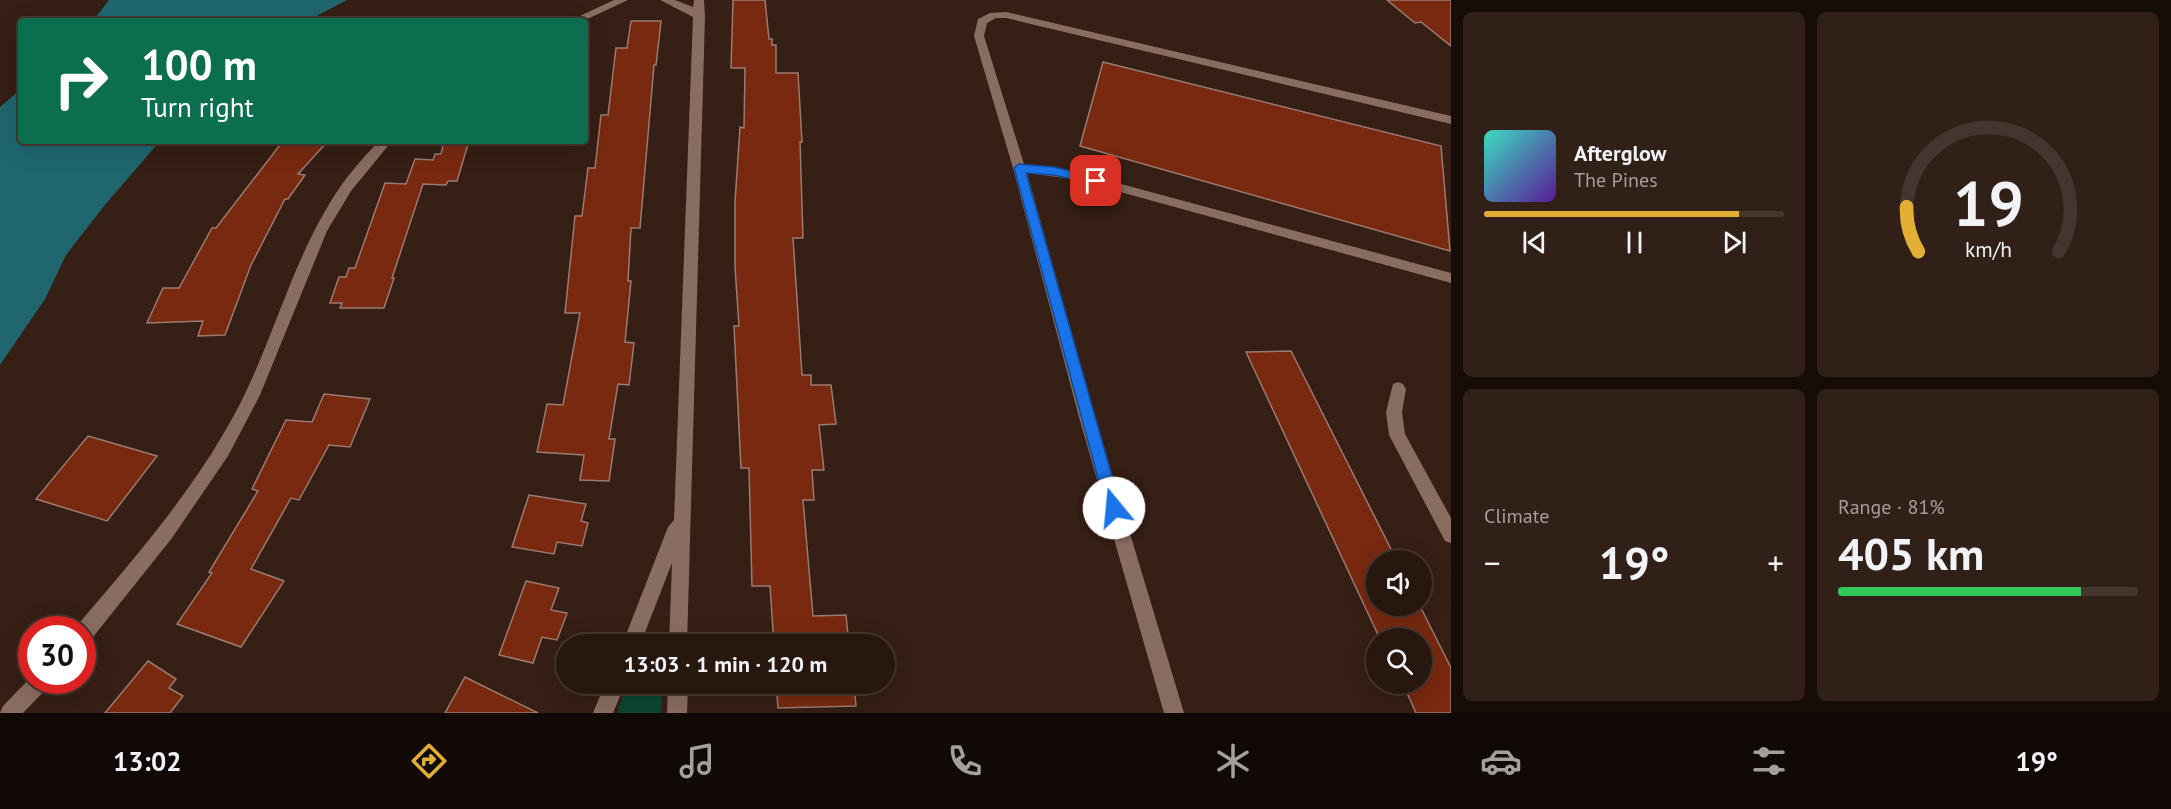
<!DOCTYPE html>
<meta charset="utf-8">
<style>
body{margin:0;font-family:"PT Sans",sans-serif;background:#302018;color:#f1f3f6;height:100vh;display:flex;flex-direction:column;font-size:22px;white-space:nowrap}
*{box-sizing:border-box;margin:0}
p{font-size:20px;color:#a59f9e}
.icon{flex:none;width:33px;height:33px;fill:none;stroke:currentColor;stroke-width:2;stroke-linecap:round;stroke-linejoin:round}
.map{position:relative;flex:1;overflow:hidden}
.sheet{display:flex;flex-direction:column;gap:12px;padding:12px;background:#160d08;width:720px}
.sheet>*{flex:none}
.hud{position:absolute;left:18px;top:18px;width:570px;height:126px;border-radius:6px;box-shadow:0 6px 24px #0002,0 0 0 2px #44362f;background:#0b6e4f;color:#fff;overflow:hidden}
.buttons{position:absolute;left:1366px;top:550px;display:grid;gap:12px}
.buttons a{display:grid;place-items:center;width:66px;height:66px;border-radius:50%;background:#28170f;box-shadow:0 6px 24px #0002,0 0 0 2px #44362f;font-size:30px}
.speed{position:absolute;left:18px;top:616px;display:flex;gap:12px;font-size:30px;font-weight:700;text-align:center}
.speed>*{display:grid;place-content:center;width:78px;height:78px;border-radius:50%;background:#28170f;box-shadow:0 6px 24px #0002,0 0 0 2px #44362f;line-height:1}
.speed .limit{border:9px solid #d22;background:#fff;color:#111}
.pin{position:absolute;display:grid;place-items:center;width:51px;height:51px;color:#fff;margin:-26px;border-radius:12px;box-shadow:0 3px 9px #0006}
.me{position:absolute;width:66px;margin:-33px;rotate:343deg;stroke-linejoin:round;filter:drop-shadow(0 0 4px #0008)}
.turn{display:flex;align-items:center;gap:21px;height:126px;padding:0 24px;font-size:27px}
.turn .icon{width:78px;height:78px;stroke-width:2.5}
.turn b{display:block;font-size:42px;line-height:51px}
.big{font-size:45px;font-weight:700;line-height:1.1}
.sheet .widget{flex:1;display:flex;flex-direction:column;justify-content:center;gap:9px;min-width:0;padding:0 21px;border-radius:9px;background:#302018}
.sheet .dial{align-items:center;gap:0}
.dial svg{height:156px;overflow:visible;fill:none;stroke:#44362f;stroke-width:7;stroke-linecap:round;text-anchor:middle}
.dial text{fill:#f1f3f6;stroke:none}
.song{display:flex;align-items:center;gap:18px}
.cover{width:72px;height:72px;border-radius:9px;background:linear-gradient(135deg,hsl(170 70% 55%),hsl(270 70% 35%))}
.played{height:6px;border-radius:3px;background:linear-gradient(90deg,#e3ae34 85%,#44362f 85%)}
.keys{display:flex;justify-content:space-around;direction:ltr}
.heat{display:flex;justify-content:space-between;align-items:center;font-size:33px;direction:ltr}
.charge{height:9px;border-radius:4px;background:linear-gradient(90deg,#34c759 81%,#44362f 0)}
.sheet .tiles{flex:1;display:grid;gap:12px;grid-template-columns:repeat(2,1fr)}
.trip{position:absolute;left:556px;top:634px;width:339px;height:60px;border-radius:30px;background:#28170f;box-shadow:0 6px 24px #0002,0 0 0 2px #44362f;font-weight:700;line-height:60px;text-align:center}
.tab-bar{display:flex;height:96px;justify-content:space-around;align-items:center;background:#100906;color:#a59f9e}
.tab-bar .icon{width:42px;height:42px}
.tab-bar .current{color:#e3ae34}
.tab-bar b{font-size:27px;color:#f1f3f6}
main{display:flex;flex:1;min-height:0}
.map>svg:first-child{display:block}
</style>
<main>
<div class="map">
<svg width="1451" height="713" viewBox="0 0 1451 713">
<rect width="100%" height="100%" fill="#361f14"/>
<path fill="#0d4632" d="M 627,684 L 662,684 L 661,713 L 617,713 Z"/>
<g fill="#1f666f">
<path d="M 109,0 L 347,0 L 307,21 L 93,21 Z"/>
<path d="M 21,89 L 21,141 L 160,141 L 104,206 L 66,255 L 45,299 L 0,365 L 0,107 Z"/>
</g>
<g fill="#782910" stroke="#9a7b72" stroke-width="1.5">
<path d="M 733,0 L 765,0 L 769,39 L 772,39 L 772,45 L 776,45 L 776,73 L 798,73 L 802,142 L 800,142 L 803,238 L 793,238 L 802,375 L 811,375 L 811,385 L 831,385 L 836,424 L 819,425 L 824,470 L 812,470 L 814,500 L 803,500 L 813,616 L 846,615 L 849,645 L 774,645 L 770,586 L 752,586 L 749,468 L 741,468 L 734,326 L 739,326 L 735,267 L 735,202 L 740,127 L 744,128 L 745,68 L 731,68 Z"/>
<path d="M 1387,0 L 1451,0 L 1451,46 L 1421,22 L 1415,23 Z"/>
<path d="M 631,21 L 661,21 L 656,65 L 654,65 L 640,228 L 631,228 L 628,281 L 631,281 L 625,342 L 634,343 L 629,385 L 618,384 L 609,439 L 615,439 L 609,481 L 580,480 L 584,455 L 537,452 L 547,404 L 563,405 L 580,313 L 565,313 L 575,216 L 582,216 L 588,168 L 595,168 L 601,115 L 608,115 L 616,48 L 627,48 Z"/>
<path d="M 1103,62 L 1441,146 L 1450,251 L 1080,146 Z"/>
<path d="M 283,141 L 328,141 L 298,174 L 305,175 L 288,199 L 285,199 L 251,265 L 225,335 L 198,336 L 203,321 L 147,323 L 163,288 L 179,288 L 212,228 L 216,228 Z"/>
<path d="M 444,141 L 469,141 L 457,181 L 448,181 L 446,185 L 423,184 L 392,278 L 394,278 L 384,308 L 340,308 L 342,303 L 330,303 L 339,277 L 346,277 L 349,268 L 355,268 L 385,183 L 406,184 L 415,159 L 433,160 L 435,154 L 441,154 Z"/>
<path d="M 1291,351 L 1397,561 L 1377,561 L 1377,606 L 1420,606 L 1451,668 L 1451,713 L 1416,713 L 1403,684 L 1422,684 L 1422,639 L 1380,639 L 1246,352 Z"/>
<path d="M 324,394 L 370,399 L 350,447 L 329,445 L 299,500 L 291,498 L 251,569 L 284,581 L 241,647 L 177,624 L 212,573 L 209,572 L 258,491 L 252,489 L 286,420 L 312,422 Z"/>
<path d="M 88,436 L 157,456 L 107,521 L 36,499 Z"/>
<path d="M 529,495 L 586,504 L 581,521 L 588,523 L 582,546 L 557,542 L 554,554 L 512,547 Z"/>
<path d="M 526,581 L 559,588 L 551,610 L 567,613 L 557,640 L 542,637 L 533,663 L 499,655 Z"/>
<path d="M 148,661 L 176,679 L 169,688 L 183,696 L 170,713 L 105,713 Z"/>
<path d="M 465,677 L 481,685 L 538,713 L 445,713 Z"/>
<path d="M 776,684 L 854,684 L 856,706 L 778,708 Z"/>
</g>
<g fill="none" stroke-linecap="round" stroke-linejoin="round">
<g fill="#896d60" fill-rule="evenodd">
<path d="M 614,0 L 628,0 L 583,21 L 569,21 Z"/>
<path d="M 660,0 L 675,0 L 693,7 L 694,0 L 704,0 L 705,17 L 687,645 L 669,645 L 672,563 L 640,645 L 622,645 L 668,527 L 674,520 L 693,17 Z"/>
<path d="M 1006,12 L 1451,116 L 1451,124 L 1006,18 L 996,18 L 987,23 L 984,36 L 1024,164 L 1073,171 L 1451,273 L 1451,283 L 1073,179 L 1027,173 L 1095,417 L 1184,713 L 1164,713 L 1079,417 L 1013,168 L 974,36 L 978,19 L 990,13 Z"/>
<path d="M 379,141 L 392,141 L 351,191 L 327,231 L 260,395 L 228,456 L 172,538 L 89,642 L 82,644 L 82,630 L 75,628 C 132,561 191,494 233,417 C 271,348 289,269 331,201 C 344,179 361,160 379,141 Z"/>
<path d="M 1398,382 L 1403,384 L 1406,389 L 1402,412 L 1405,434 L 1451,518 L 1451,543 L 1445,541 L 1389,435 L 1386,412 L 1393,384 Z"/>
<path d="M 32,676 L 32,681 L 50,681 L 47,688 L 23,713 L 0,713 L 3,706 Z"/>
<path d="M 605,684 L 625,684 L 613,713 L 593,713 Z"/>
<path d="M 668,684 L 688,684 L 687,713 L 667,713 Z"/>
</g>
</g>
<path fill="#1a73e8" stroke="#114b97" stroke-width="1.5" d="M 1019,164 L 1054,167 L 1100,178 L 1101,181 L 1096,185 L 1054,175 L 1026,173 L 1121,508 L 1119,513 L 1114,516 L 1108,513 L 1106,508 L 1014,168 Z"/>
</svg>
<div class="buttons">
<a><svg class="icon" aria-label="sound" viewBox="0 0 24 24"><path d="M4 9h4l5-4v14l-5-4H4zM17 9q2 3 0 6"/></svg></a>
<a><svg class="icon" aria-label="search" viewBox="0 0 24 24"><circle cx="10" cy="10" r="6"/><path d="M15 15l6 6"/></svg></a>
</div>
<div class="speed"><div class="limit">30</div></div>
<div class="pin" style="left:1096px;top:181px;background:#d93025"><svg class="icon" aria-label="arrive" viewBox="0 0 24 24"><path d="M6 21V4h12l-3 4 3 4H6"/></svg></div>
<svg class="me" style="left:1114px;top:508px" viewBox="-20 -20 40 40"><circle r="19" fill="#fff"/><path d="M0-13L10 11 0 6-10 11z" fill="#1a73e8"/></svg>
<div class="trip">13:03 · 1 min · 120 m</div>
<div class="hud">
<div class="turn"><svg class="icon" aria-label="right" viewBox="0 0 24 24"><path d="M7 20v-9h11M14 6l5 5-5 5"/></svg><div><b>100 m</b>Turn right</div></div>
</div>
</div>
<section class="sheet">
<div class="tiles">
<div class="widget">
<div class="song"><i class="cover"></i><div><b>Afterglow</b><p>The Pines</p></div></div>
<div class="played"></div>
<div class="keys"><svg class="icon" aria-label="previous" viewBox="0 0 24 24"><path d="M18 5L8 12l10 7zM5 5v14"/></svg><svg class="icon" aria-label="pause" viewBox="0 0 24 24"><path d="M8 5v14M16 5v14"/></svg><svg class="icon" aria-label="next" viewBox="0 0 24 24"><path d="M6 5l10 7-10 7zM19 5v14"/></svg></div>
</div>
<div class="widget dial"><svg viewBox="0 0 100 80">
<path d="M14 69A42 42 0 1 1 86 69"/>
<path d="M14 69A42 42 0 0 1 8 46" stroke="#e3ae34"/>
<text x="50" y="56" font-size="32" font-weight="700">19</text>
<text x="50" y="72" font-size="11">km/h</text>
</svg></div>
<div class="widget"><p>Climate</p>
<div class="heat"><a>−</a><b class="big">19°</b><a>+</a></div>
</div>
<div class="widget"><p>Range · 81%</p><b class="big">405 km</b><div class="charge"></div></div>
</div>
</section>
</main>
<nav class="tab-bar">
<b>13:02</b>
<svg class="icon current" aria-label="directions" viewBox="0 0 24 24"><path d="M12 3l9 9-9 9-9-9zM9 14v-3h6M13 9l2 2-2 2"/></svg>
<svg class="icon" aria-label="music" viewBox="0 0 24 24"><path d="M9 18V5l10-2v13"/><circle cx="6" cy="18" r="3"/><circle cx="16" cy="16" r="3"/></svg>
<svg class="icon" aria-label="phone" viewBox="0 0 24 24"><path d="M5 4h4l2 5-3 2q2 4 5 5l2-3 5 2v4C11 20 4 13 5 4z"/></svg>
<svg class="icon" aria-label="climate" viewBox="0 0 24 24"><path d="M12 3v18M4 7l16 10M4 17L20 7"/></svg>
<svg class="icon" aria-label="car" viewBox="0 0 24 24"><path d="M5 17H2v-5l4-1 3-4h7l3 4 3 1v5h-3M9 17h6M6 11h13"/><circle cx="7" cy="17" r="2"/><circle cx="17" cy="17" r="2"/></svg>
<svg class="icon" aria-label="filters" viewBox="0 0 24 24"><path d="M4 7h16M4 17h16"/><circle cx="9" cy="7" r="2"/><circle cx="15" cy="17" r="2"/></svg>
<b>19°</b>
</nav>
